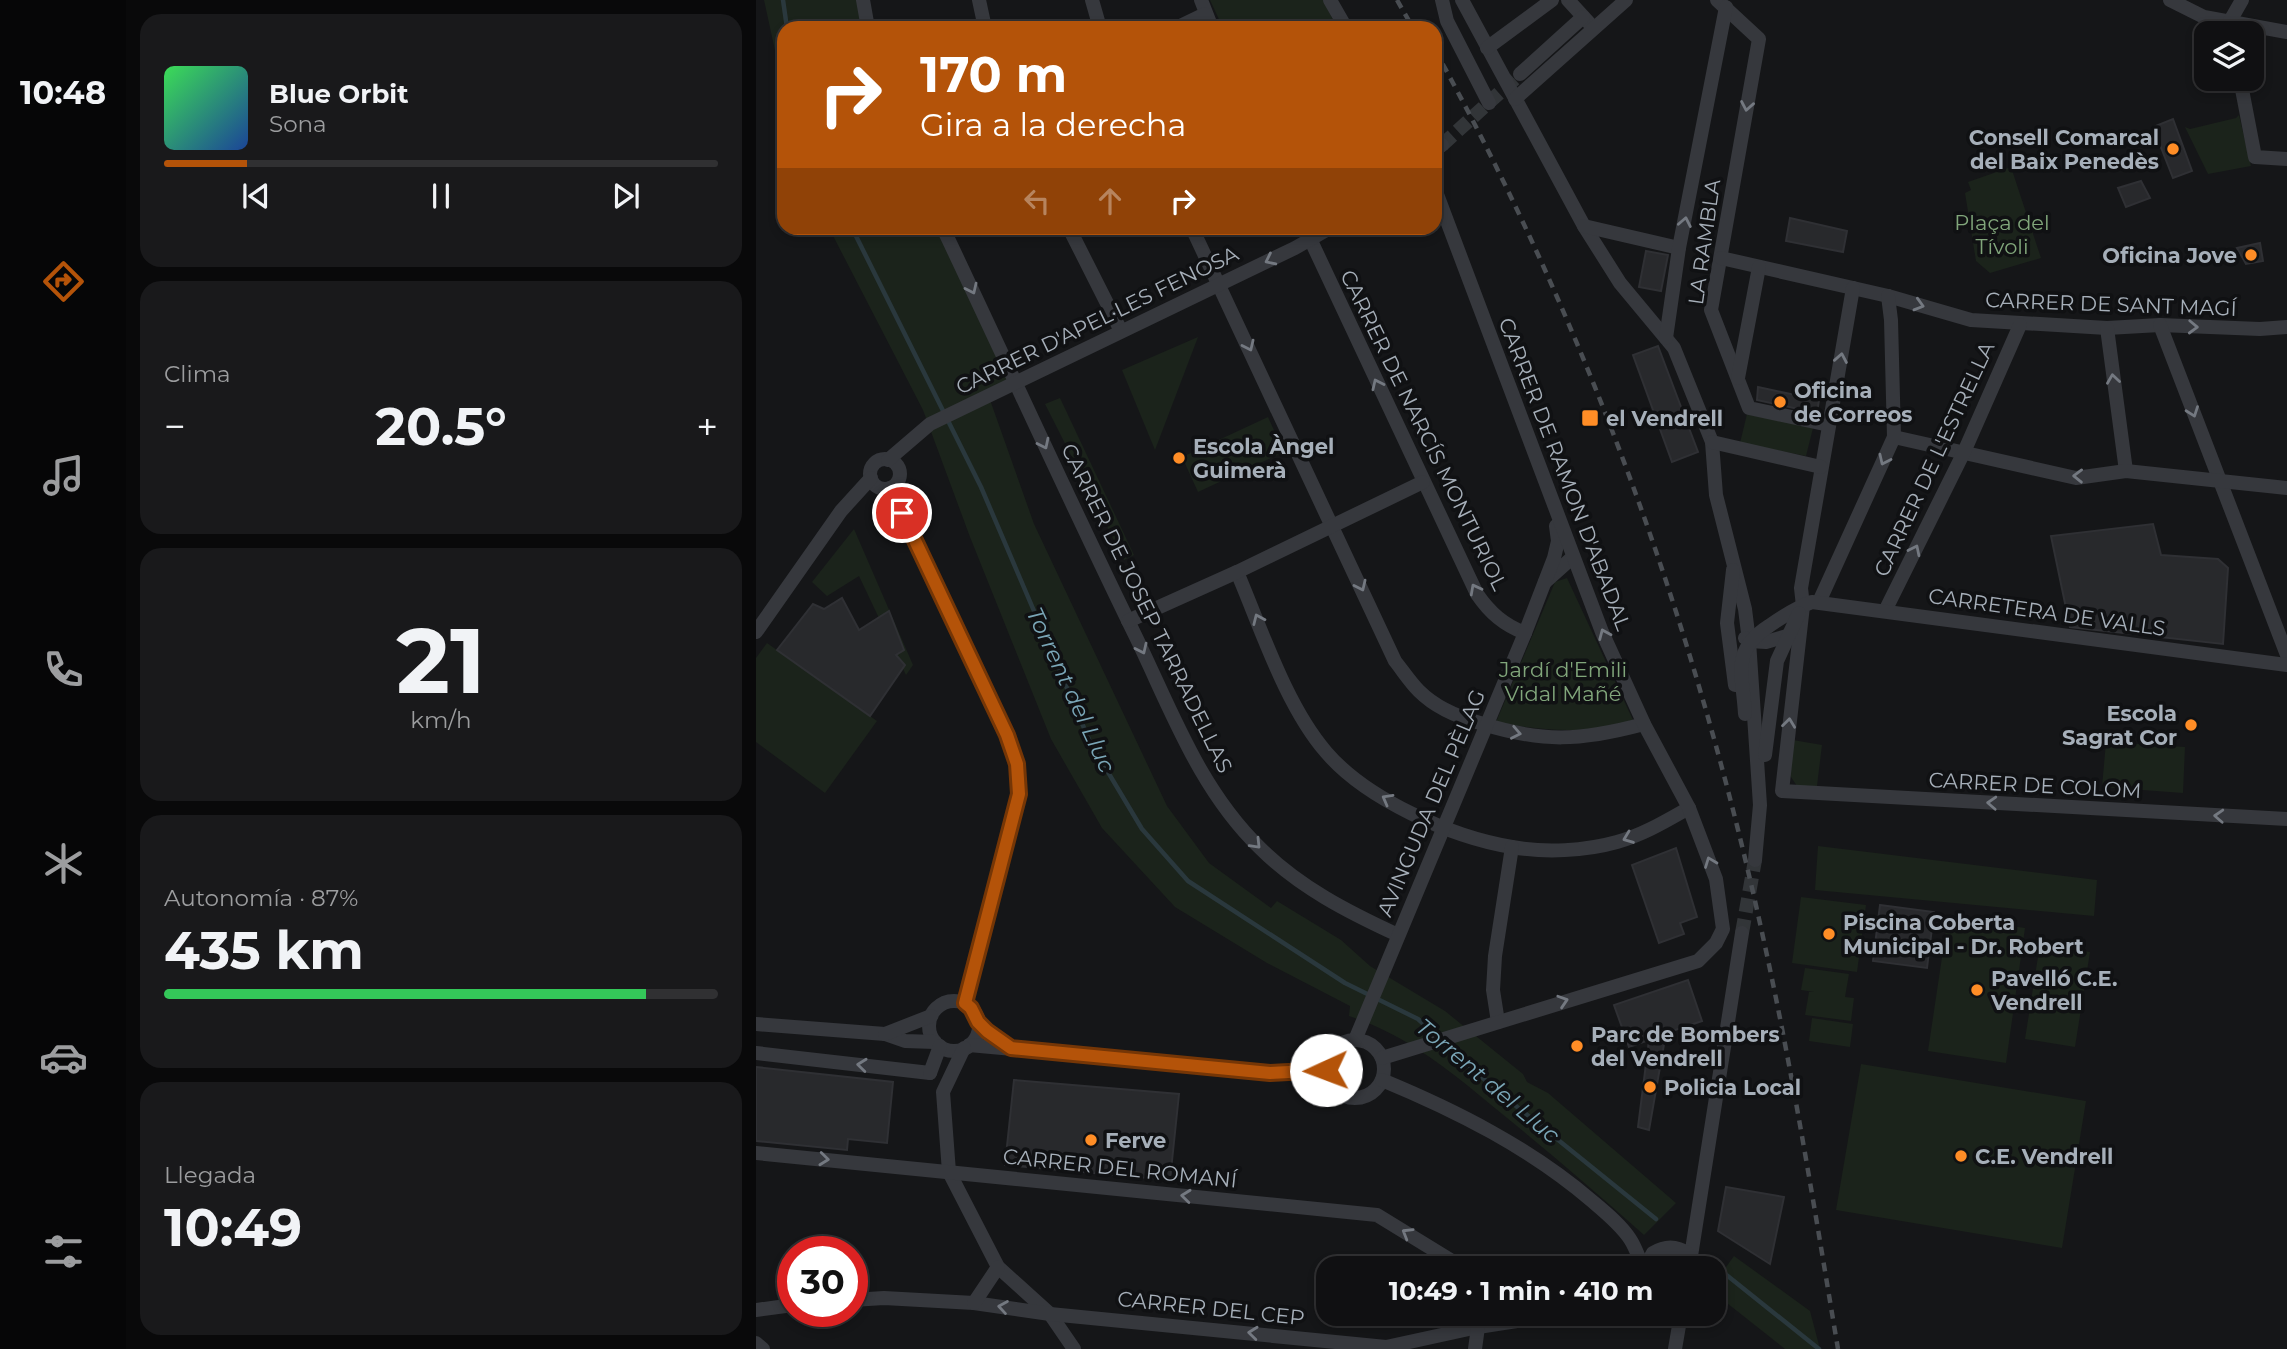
<!DOCTYPE html>
<html lang="es">
<meta charset="utf-8">
<style>
body{margin:0;font-family:Montserrat,sans-serif;background:#19191b;color:#f1f3f6;height:100vh;display:flex;flex-direction:column;font-size:26px;white-space:nowrap}
*{box-sizing:border-box;margin:0}
p{font-size:23px;color:#9c9d9f}
.icon{flex:none;width:38px;height:38px;fill:none;stroke:currentColor;stroke-width:2;stroke-linecap:round;stroke-linejoin:round}
.map{position:relative;flex:1;overflow:hidden}
.details{display:flex;flex-direction:column;gap:14px;padding:14px;background:#09090a;width:630px}
.details>*{flex:none}
.guide{position:absolute;left:21px;top:21px;width:665px;height:214px;border-radius:21px;box-shadow:0 4px 10px #0003,0 0 0 2px #303032;background:#b45309;color:#fff;overflow:hidden}
.fabs{position:absolute;left:1438px;top:21px;display:grid;gap:14px}
.fabs a{display:grid;place-items:center;width:70px;height:70px;border-radius:14px;background:#101012;box-shadow:0 4px 10px #0003,0 0 0 2px #303032;font-size:35px}
.speed{position:absolute;left:21px;top:1236px;display:flex;gap:14px;font-size:35px;font-weight:700;text-align:center}
.speed>*{display:grid;place-content:center;width:91px;height:91px;border-radius:50%;background:#101012;box-shadow:0 4px 10px #0003,0 0 0 2px #303032;line-height:1}
.speed .limit{border:10px solid #d22;background:#fff;color:#111}
.pin{position:absolute;display:grid;place-items:center;width:60px;height:60px;color:#fff;margin:-30px;border:4px solid #fff;border-radius:50%;box-shadow:0 2px 7px #0007}
.me{position:absolute;width:77px;margin:-38px;rotate:268deg;stroke-linejoin:round;filter:drop-shadow(0 0 5px #0008)}
.turn{display:flex;align-items:center;gap:24px;height:147px;padding:0 28px;font-size:32px}
.turn .icon{width:91px;height:91px;stroke-width:2.5}
.turn b{display:block;font-size:49px;line-height:60px}
.lanes{display:flex;align-items:center;height:66px;padding:0 28px;background:#0003;justify-content:center;gap:35px;direction:ltr}
.lanes .off{opacity:.35}
.big{font-size:52px;font-weight:700;line-height:1.1}
.details .tile{flex:1;display:flex;flex-direction:column;justify-content:center;gap:10px;min-width:0;padding:0 24px;border-radius:21px;background:#19191b}
.details .dial{align-items:center;gap:0}
.dial b{font-size:91px;line-height:1}
.song{display:flex;align-items:center;gap:21px}
.cover{width:84px;height:84px;border-radius:10px;background:linear-gradient(135deg,hsl(130 70% 55%),hsl(220 70% 35%))}
.played{height:7px;border-radius:4px;background:linear-gradient(90deg,#b45309 15%,#303032 15%)}
.keys{display:flex;justify-content:space-around;direction:ltr}
.heat{display:flex;justify-content:space-between;align-items:center;font-size:38px;direction:ltr}
.charge{height:10px;border-radius:5px;background:linear-gradient(90deg,#34c759 87%,#303032 0)}
.trip{position:absolute;left:560px;top:1256px;width:410px;height:70px;border-radius:21px;background:#101012;box-shadow:0 4px 10px #0003,0 0 0 2px #303032;font-weight:700;line-height:70px;text-align:center}
main{display:flex;flex:1;min-height:0}
.menu{display:flex;flex-direction:column;width:126px;justify-content:space-around;align-items:center;background:#060607;color:#9c9d9f}
.menu .icon{width:49px;height:49px}
.menu .selected{color:#b45309}
.menu b{font-size:32px;color:#f1f3f6}
.map>svg:first-child{display:block}
</style>
<main>
<nav class="menu">
<b>10:48</b>
<svg class="icon selected" aria-label="directions" viewBox="0 0 24 24"><path d="M12 3l9 9-9 9-9-9zM9 14v-3h6M13 9l2 2-2 2"/></svg>
<svg class="icon" aria-label="music" viewBox="0 0 24 24"><path d="M9 18V5l10-2v13"/><circle cx="6" cy="18" r="3"/><circle cx="16" cy="16" r="3"/></svg>
<svg class="icon" aria-label="phone" viewBox="0 0 24 24"><path d="M5 4h4l2 5-3 2q2 4 5 5l2-3 5 2v4C11 20 4 13 5 4z"/></svg>
<svg class="icon" aria-label="climate" viewBox="0 0 24 24"><path d="M12 3v18M4 7l16 10M4 17L20 7"/></svg>
<svg class="icon" aria-label="car" viewBox="0 0 24 24"><path d="M5 17H2v-5l4-1 3-4h7l3 4 3 1v5h-3M9 17h6M6 11h13"/><circle cx="7" cy="17" r="2"/><circle cx="17" cy="17" r="2"/></svg>
<svg class="icon" aria-label="filters" viewBox="0 0 24 24"><path d="M4 7h16M4 17h16"/><circle cx="9" cy="7" r="2"/><circle cx="15" cy="17" r="2"/></svg>
</nav>
<section class="details">
<div class="tile">
<div class="song"><i class="cover"></i><div><b>Blue Orbit</b><p>Sona</p></div></div>
<div class="played"></div>
<div class="keys"><svg class="icon" aria-label="previous" viewBox="0 0 24 24"><path d="M18 5L8 12l10 7zM5 5v14"/></svg><svg class="icon" aria-label="pause" viewBox="0 0 24 24"><path d="M8 5v14M16 5v14"/></svg><svg class="icon" aria-label="next" viewBox="0 0 24 24"><path d="M6 5l10 7-10 7zM19 5v14"/></svg></div>
</div>
<div class="tile"><p>Clima</p>
<div class="heat"><a>−</a><b class="big">20.5°</b><a>+</a></div>
</div>
<div class="tile dial"><b>21</b><p>km/h</p></div>
<div class="tile"><p>Autonomía · 87%</p><b class="big">435 km</b><div class="charge"></div></div>
<div class="tile"><p>Llegada</p><b class="big">10:49</b></div>
</section>
<div class="map">
<svg width="1531" height="1349" viewBox="0 0 1531 1349">
<rect width="100%" height="100%" fill="#151618"/>
<g fill="#1b231b">
<path d="M 8,0 L 102,0 L 106,28 L 28,28 L 28,92 Z"/>
<path d="M 454,0 L 567,0 L 581,28 L 467,28 Z"/>
<path d="M 1483,115 L 1495,166 L 1452,174 L 1429,127 L 1434,129 L 1480,118 Z"/>
<path d="M 1255,167 L 1285,258 L 1234,273 L 1220,261 L 1209,193 L 1215,190 L 1212,182 Z"/>
<path d="M 73,228 L 187,228 L 258,382 L 233,397 L 278,524 L 411,806 L 453,863 L 515,908 L 521,901 L 585,940 L 614,966 L 689,1011 L 767,1074 L 771,1082 L 792,1093 L 920,1203 L 888,1235 C 841,1193 794,1153 745,1113 C 698,1074 652,1035 593,1016 L 594,1006 L 511,963 L 419,907 L 346,828 L 295,739 L 214,537 L 167,410 Z"/>
<path d="M 442,337 L 399,450 L 366,370 Z"/>
<path d="M 304,398 L 378,555 L 368,560 L 289,404 Z"/>
<path d="M 991,414 L 1057,428 L 1050,456 L 984,443 Z"/>
<path d="M 512,417 L 528,452 L 442,492 L 426,457 Z"/>
<path d="M 98,529 L 157,665 L 150,675 L 103,576 L 71,596 L 56,582 Z"/>
<path d="M 811,578 L 877,720 C 832,735 785,731 740,722 L 799,582 Z"/>
<path d="M 11,643 L 121,721 L 69,793 L 0,742 L 0,658 Z"/>
<path d="M 1037,740 L 1066,745 L 1061,786 L 1041,786 L 1033,774 Z"/>
<path d="M 1350,742 L 1429,747 L 1427,793 L 1346,787 Z"/>
<path d="M 1062,846 L 1341,880 L 1338,916 L 1059,890 Z"/>
<path d="M 1045,897 L 1110,905 L 1101,972 L 1036,963 Z"/>
<path d="M 1192,917 L 1269,928 L 1250,1063 L 1172,1051 Z"/>
<path d="M 1284,944 L 1334,952 L 1319,1047 L 1269,1039 Z"/>
<path d="M 1049,968 L 1093,974 L 1089,997 L 1098,998 L 1095,1021 L 1049,1015 L 1053,992 L 1058,992 L 1045,990 Z"/>
<path d="M 1056,1018 L 1097,1024 L 1094,1047 L 1053,1041 Z"/>
<path d="M 1105,1064 L 1330,1101 L 1306,1248 L 1080,1210 Z"/>
<path d="M 978,1256 L 1054,1311 L 1064,1349 L 1029,1349 L 957,1292 L 957,1285 Z"/>
</g>
<g fill="none" stroke-linecap="round" stroke-linejoin="round">
<g stroke="#2a383d" stroke-width="4.5">
<path d="M 27,0 L 31,28"/>
<path d="M 96,228 L 225,487 L 334,742 L 386,829 L 432,881 L 589,983 L 662,1019 L 682,1037"/>
<path d="M 688,1043 L 739,1089 L 900,1219"/>
<path d="M 968,1273 L 1063,1349"/>
</g>
</g>
<g fill="#28292c" stroke="#2f3034" stroke-width="2">
<path d="M 1417,119 L 1436,171 L 1417,178 L 1397,127 Z"/>
<path d="M 1385,181 L 1394,198 L 1370,207 L 1362,188 Z"/>
<path d="M 1034,218 L 1091,231 L 1087,252 L 1030,241 Z"/>
<path d="M 1504,243 L 1507,261 L 1490,264 L 1481,248 Z"/>
<path d="M 890,251 L 912,255 L 905,291 L 883,287 Z"/>
<path d="M 902,346 L 942,452 L 916,462 L 877,355 Z"/>
<path d="M 1002,387 L 1063,400 L 1061,413 L 1001,400 Z"/>
<path d="M 1397,524 L 1405,555 L 1462,559 L 1472,568 L 1467,644 L 1314,627 L 1295,536 Z"/>
<path d="M 86,598 L 103,630 L 133,611 L 148,650 L 140,655 L 149,665 L 114,716 L 21,650 L 57,604 L 68,609 Z"/>
<path d="M 920,848 L 941,917 L 924,923 L 928,934 L 903,943 L 876,865 Z"/>
<path d="M 1124,905 L 1178,912 L 1171,968 L 1117,961 Z"/>
<path d="M 932,980 L 946,1021 L 910,1033 L 893,1130 L 882,1127 L 893,1040 L 873,1047 L 858,1005 Z"/>
<path d="M 0,1067 L 137,1082 L 131,1143 L 92,1139 L 91,1150 L 0,1141 Z"/>
<path d="M 258,1080 L 423,1094 L 414,1180 L 249,1165 Z"/>
<path d="M 970,1187 L 1028,1197 L 1014,1264 L 962,1231 Z"/>
</g>
<g fill="none" stroke-linecap="round" stroke-linejoin="round">
<g stroke="#323538" stroke-width="14" stroke-dasharray="14 7" stroke-linecap="butt">
<path d="M 686,145 L 761,77"/>
<path d="M 986,933 L 999,860"/>
</g>
<g stroke="#36383d" stroke-width="14">
<path d="M 107,0 L 112,28"/>
<path d="M 223,0 L 229,28"/>
<path d="M 336,0 L 344,28"/>
<path d="M 445,0 L 456,28"/>
<path d="M 574,0 L 590,28"/>
<path d="M 686,0 L 691,21 L 733,103"/>
<path d="M 706,0 L 828,226 L 864,283 L 918,348 L 956,442 L 960,495 L 989,609 L 993,641 L 1004,805 L 999,860"/>
<path d="M 812,0 L 833,23"/>
<path d="M 961,0 L 1003,39 L 955,310 L 993,408 L 1073,425"/>
<path d="M 1414,0 L 1448,17 L 1531,32"/>
<path d="M 1474,21 L 1486,0"/>
<path d="M 420,28 L 449,14"/>
<path d="M 731,48 L 796,0"/>
<path d="M 764,74 L 827,17"/>
<path d="M 1484,79 L 1499,157 L 1531,159"/>
<path d="M 759,99 L 870,0"/>
<path d="M 679,150 L 686,145"/>
<path d="M 828,226 L 923,248"/>
<path d="M 187,228 C 251,363 313,500 379,635 C 415,709 443,789 504,848 C 543,887 592,912 642,935"/>
<path d="M 313,228 L 365,331"/>
<path d="M 436,228 L 639,661 C 647,671 654,682 663,691 C 679,707 702,717 724,723 C 787,743 824,741 888,724"/>
<path d="M 549,228 L 721,594 C 734,613 748,625 769,633"/>
<path d="M 965,258 L 1132,296 L 1215,320 L 1351,328 L 1404,325 L 1504,329 L 1531,327"/>
<path d="M 1097,288 L 1045,588 L 1047,606 L 1026,791 L 1531,819"/>
<path d="M 1404,325 L 1531,655"/>
<path d="M 1351,328 L 1370,471"/>
<path d="M 910,338 L 923,248 L 970,7"/>
<path d="M 982,378 L 1003,267"/>
<path d="M 1138,437 L 1320,478 L 1370,471 L 1531,488"/>
<path d="M 956,442 L 1065,467"/>
<circle cx="129" cy="474" r="15"/>
<path d="M 132,460 L 174,424 L 539,248 L 574,228"/>
<path d="M 134,488 L 251,735 L 261,764 L 263,795 L 209,1003"/>
<path d="M 977,570 L 971,623 L 979,685"/>
<path d="M 481,572 C 505,628 530,706 570,752 C 610,799 695,837 756,847 C 789,853 829,851 861,842 C 887,835 910,821 933,808"/>
<path d="M 789,582 L 817,557"/>
<path d="M 1063,602 L 1138,437 L 1135,320 L 1132,296"/>
<path d="M 1129,611 L 1208,452 L 1264,325"/>
<path d="M 372,621 L 481,572 L 667,482"/>
<path d="M 0,632 L 85,511 L 115,478"/>
<path d="M 989,638 L 993,641 L 1010,642 L 1031,636"/>
<path d="M 989,714 C 987,675 974,651 1013,626 C 1026,617 1041,607 1056,602 L 1531,665"/>
<path d="M 1009,755 L 1021,661 L 1043,613"/>
<circle cx="198" cy="1026" r="25"/>
<path d="M 222,1022 L 255,1048"/>
<path d="M 742,1022 L 737,990 L 739,956 L 756,847"/>
<path d="M 0,1024 L 129,1034 L 149,1041 L 179,1042"/>
<path d="M 129,1034 L 175,1016"/>
<circle cx="599" cy="1069" r="29"/>
<path d="M 599,1040 L 769,633 L 798,558 L 802,541 L 800,526"/>
<path d="M 213,1045 L 514,1072 L 570,1070"/>
<path d="M 208,1048 L 187,1092 L 193,1172 L 242,1267 L 294,1314 L 318,1349"/>
<path d="M 0,1053 L 174,1073"/>
<path d="M 626,1058 L 942,961 L 960,943 L 967,929 L 960,879 L 933,808 L 888,724 L 846,632 L 679,189"/>
<path d="M 174,1073 L 184,1046"/>
<path d="M 626,1080 C 701,1111 774,1148 836,1201 C 849,1212 865,1225 874,1239 C 880,1248 883,1259 888,1269"/>
<path d="M 0,1153 L 621,1215 L 709,1269"/>
<path d="M 935,1256 L 986,933"/>
<path d="M 888,1269 L 897,1253 C 915,1242 934,1248 941,1269"/>
<path d="M 96,1300 L 128,1298 L 218,1303 L 294,1314 L 630,1347 L 722,1327 L 807,1314"/>
<path d="M 218,1303 L 242,1267"/>
<path d="M 0,1310 L 37,1305"/>
<path d="M 0,1343 L 7,1349"/>
<path d="M 719,1349 L 722,1327"/>
<path d="M 919,1349 L 925,1314"/>
</g>
<g stroke="#494d52" stroke-width="4.5" stroke-dasharray="9 7" stroke-linecap="butt">
<path d="M 641,0 L 657,28"/>
<path d="M 679,50 C 832,327 940,628 1007,937 C 1037,1073 1059,1212 1082,1349"/>
</g>
</g>
<defs><path id="oneway-chevron" d="M-2-3.5L2.5 0L-2 3.5" fill="none" stroke-width="1.6" stroke-linecap="round" stroke-linejoin="round" transform="scale(1.75)"/></defs>
<g stroke="#747981">
<use href="#oneway-chevron" transform="translate(991 106) rotate(100)"/>
<use href="#oneway-chevron" transform="translate(929 222) rotate(-79)"/>
<use href="#oneway-chevron" transform="translate(514 260) rotate(154)"/>
<use href="#oneway-chevron" transform="translate(216 289) rotate(65)"/>
<use href="#oneway-chevron" transform="translate(1163 305) rotate(16)"/>
<use href="#oneway-chevron" transform="translate(1437 327) rotate(2)"/>
<use href="#oneway-chevron" transform="translate(493 346) rotate(65)"/>
<use href="#oneway-chevron" transform="translate(1085 358) rotate(-80)"/>
<use href="#oneway-chevron" transform="translate(1357 379) rotate(-98)"/>
<use href="#oneway-chevron" transform="translate(621 384) rotate(-115)"/>
<use href="#oneway-chevron" transform="translate(1437 412) rotate(70)"/>
<use href="#oneway-chevron" transform="translate(288 444) rotate(64)"/>
<use href="#oneway-chevron" transform="translate(1128 460) rotate(115)"/>
<use href="#oneway-chevron" transform="translate(1322 476) rotate(-179)"/>
<use href="#oneway-chevron" transform="translate(1159 550) rotate(-64)"/>
<use href="#oneway-chevron" transform="translate(605 586) rotate(65)"/>
<use href="#oneway-chevron" transform="translate(719 589) rotate(-118)"/>
<use href="#oneway-chevron" transform="translate(502 619) rotate(-114)"/>
<use href="#oneway-chevron" transform="translate(848 634) rotate(-113)"/>
<use href="#oneway-chevron" transform="translate(386 649) rotate(65)"/>
<use href="#oneway-chevron" transform="translate(1033 723) rotate(-83)"/>
<use href="#oneway-chevron" transform="translate(760 733) rotate(11)"/>
<use href="#oneway-chevron" transform="translate(631 799) rotate(-151)"/>
<use href="#oneway-chevron" transform="translate(1236 803) rotate(-177)"/>
<use href="#oneway-chevron" transform="translate(1463 816) rotate(-177)"/>
<use href="#oneway-chevron" transform="translate(872 838) rotate(159)"/>
<use href="#oneway-chevron" transform="translate(500 844) rotate(46)"/>
<use href="#oneway-chevron" transform="translate(954 862) rotate(-111)"/>
<use href="#oneway-chevron" transform="translate(807 1001) rotate(-18)"/>
<use href="#oneway-chevron" transform="translate(106 1065) rotate(-174)"/>
<use href="#oneway-chevron" transform="translate(68 1159) rotate(6)"/>
<use href="#oneway-chevron" transform="translate(430 1196) rotate(-174)"/>
<use href="#oneway-chevron" transform="translate(651 1233) rotate(-149)"/>
<use href="#oneway-chevron" transform="translate(247 1307) rotate(-171)"/>
<use href="#oneway-chevron" transform="translate(497 1333) rotate(-174)"/>
</g>
<g fill="none" stroke-linecap="round" stroke-linejoin="round">
<g stroke="#753606" stroke-width="18">
<path id="route" d="M 146,513 L 251,735 L 261,764 L 263,794 L 209,1003 L 215,1008 L 222,1022 L 231,1031 L 255,1048 L 514,1073 L 570,1070"/>
</g>
<use href="#route" stroke="#b45309" stroke-width="12"/>
</g>
<g fill="#ff8d26" stroke="#101113" stroke-width="2.5">
<circle cx="1417" cy="149" r="7"/>
<circle cx="1495" cy="255" r="7"/>
<circle cx="1024" cy="402" r="7"/>
<rect x="825" y="409" width="18" height="18" rx="3.5"/>
<circle cx="423" cy="458" r="7"/>
<circle cx="1435" cy="725" r="7"/>
<circle cx="1073" cy="934" r="7"/>
<circle cx="1221" cy="990" r="7"/>
<circle cx="821" cy="1046" r="7"/>
<circle cx="894" cy="1087" r="7"/>
<circle cx="335" cy="1140" r="7"/>
<circle cx="1205" cy="1156" r="7"/>
</g>
<g text-anchor="middle" dominant-baseline="central" stroke-width="7" stroke-linejoin="round" paint-order="stroke">
<g font-size="21" font-weight="bold" fill="#a6afb9" stroke="#101113" text-anchor="start">
<text x="1403" y="137" text-anchor="end">Consell Comarcal<tspan x="1403" dy="24">del Baix Penedès</tspan></text>
<text x="1481" y="255" text-anchor="end">Oficina Jove</text>
<text x="1038" y="390">Oficina<tspan x="1038" dy="24">de Correos</tspan></text>
<text x="850" y="418">el Vendrell</text>
<text x="437" y="446">Escola Àngel<tspan x="437" dy="24">Guimerà</tspan></text>
<text x="1421" y="713" text-anchor="end">Escola<tspan x="1421" dy="24">Sagrat Cor</tspan></text>
<text x="1087" y="922">Piscina Coberta<tspan x="1087" dy="24">Municipal - Dr. Robert</tspan></text>
<text x="1235" y="978">Pavelló C.E.<tspan x="1235" dy="24">Vendrell</tspan></text>
<text x="835" y="1034">Parc de Bombers<tspan x="835" dy="24">del Vendrell</tspan></text>
<text x="908" y="1087">Policia Local</text>
<text x="349" y="1140">Ferve</text>
<text x="1219" y="1156">C.E. Vendrell</text>
</g>
<g font-size="21" fill="#81a67b" stroke="#101113">
<text x="1246" y="222">Plaça del<tspan x="1246" dy="24">Tívoli</tspan></text>
<text x="807" y="669">Jardí d'Emili<tspan x="807" dy="24">Vidal Mañé</tspan></text>
</g>
<g font-size="21" fill="#a6afb9" stroke="#101113">
<text transform="translate(948 242) rotate(-82)">LA RAMBLA</text>
<text transform="translate(1355 304) rotate(2)">CARRER DE SANT MAGÍ</text>
<text transform="translate(341 320) rotate(-26)">CARRER D'APEL·LES FENOSA</text>
<text transform="translate(668 430) rotate(64)">CARRER DE NARCÍS MONTURIOL</text>
<text transform="translate(1178 459) rotate(-65)">CARRER DE L'ESTRELLA</text>
<text transform="translate(809 474) rotate(69)">CARRER DE RAMON D'ABADAL</text>
<text transform="translate(391 608) rotate(64)">CARRER DE JOSEP TARRADELLAS</text>
<text transform="translate(1291 612) rotate(8)">CARRETERA DE VALLS</text>
<text transform="translate(1279 785) rotate(3)">CARRER DE COLOM</text>
<text transform="translate(675 803) rotate(-67)">AVINGUDA DEL PÈLAG</text>
<text transform="translate(364 1168) rotate(6)">CARRER DEL ROMANÍ</text>
<text transform="translate(455 1308) rotate(6)">CARRER DEL CEP</text>
</g>
<g font-size="23" font-style="italic" fill="#7aa6b7" stroke="#101113">
<text transform="translate(315 690) rotate(65)">Torrent del Lluc</text>
<text transform="translate(732 1081) rotate(40)">Torrent del Lluc</text>
</g>
</g>
</svg>
<div class="fabs">
<a><svg class="icon" aria-label="layers" viewBox="0 0 24 24"><path d="M12 4l9 5-9 5-9-5zM3 14l9 5 9-5"/></svg></a>
</div>
<div class="speed"><div class="limit">30</div></div>
<div class="pin" style="left:146px;top:513px;background:#d93025"><svg class="icon" aria-label="arrive" viewBox="0 0 24 24"><path d="M6 21V4h12l-3 4 3 4H6"/></svg></div>
<svg class="me" style="left:570px;top:1070px" viewBox="-20 -20 40 40"><circle r="19" fill="#fff"/><path d="M0-13L10 11 0 6-10 11z" fill="#b45309"/></svg>
<div class="trip">10:49 · 1 min · 410 m</div>
<div class="guide">
<div class="turn"><svg class="icon" aria-label="right" viewBox="0 0 24 24"><path d="M7 20v-9h11M14 6l5 5-5 5"/></svg><div><b>170 m</b>Gira a la derecha</div></div>
<div class="lanes"><svg class="icon off" aria-label="left" viewBox="0 0 24 24"><path d="M17 20v-9H6M10 6l-5 5 5 5"/></svg><svg class="icon off" aria-label="ahead" viewBox="0 0 24 24"><path d="M12 20V5M6 11l6-6 6 6"/></svg><svg class="icon" aria-label="right" viewBox="0 0 24 24"><path d="M7 20v-9h11M14 6l5 5-5 5"/></svg></div>
</div>
</div>
</main>
